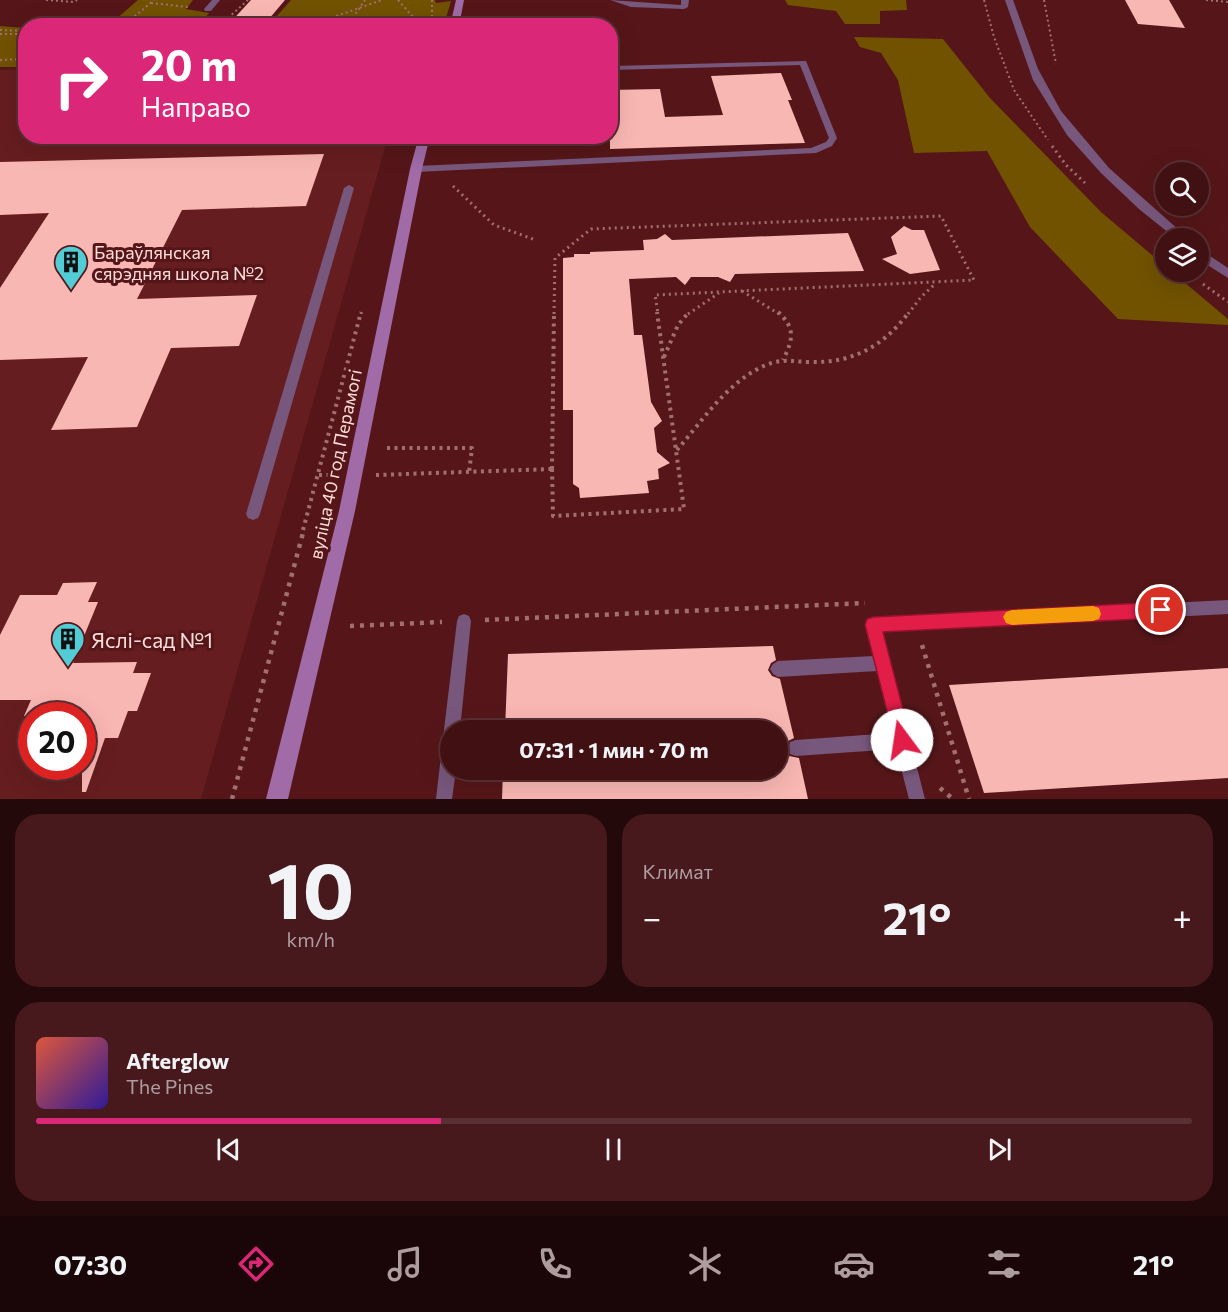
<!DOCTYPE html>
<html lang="ru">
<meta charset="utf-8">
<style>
body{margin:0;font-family:Commissioner,sans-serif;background:#47191c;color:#f1f3f6;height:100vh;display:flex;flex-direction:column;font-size:22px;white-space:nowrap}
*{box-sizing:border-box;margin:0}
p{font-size:20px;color:#ae9da0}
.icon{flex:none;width:33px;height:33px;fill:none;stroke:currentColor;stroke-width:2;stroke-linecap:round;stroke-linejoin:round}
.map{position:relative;height:799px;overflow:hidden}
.sheet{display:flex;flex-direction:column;gap:15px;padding:15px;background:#23090a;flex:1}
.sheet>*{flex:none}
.top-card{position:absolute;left:18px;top:18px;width:600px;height:126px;border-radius:24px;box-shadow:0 6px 24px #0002,0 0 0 2px #593033;background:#db2777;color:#fff;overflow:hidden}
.fabs{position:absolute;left:1155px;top:162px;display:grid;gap:12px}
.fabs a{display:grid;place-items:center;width:54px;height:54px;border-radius:50%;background:#401013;box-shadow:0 6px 24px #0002,0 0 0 2px #593033;font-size:30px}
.speed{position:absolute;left:18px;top:702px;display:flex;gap:12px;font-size:30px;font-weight:700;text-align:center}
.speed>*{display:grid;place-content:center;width:78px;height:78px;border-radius:50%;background:#401013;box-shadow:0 6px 24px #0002,0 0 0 2px #593033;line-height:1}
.speed .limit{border:9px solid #d22;background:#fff;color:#111}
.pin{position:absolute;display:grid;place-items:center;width:51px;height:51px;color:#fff;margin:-26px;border:3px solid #fff;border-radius:50%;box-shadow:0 2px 6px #0007}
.me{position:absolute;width:66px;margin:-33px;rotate:346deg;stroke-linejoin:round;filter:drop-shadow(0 0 4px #0008)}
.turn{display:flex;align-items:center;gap:21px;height:126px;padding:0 24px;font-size:27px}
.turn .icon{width:78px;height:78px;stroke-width:2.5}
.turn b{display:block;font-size:42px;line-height:51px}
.big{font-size:45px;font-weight:700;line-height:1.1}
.sheet .widget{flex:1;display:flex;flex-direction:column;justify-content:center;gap:9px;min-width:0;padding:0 21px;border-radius:24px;background:#47191c}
.sheet .dial{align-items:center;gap:0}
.dial b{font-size:78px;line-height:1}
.song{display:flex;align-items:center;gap:18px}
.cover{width:72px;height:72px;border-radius:9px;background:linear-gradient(135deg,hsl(10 70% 55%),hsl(250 70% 35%))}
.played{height:6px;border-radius:3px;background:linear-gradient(90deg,#db2777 35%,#593033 35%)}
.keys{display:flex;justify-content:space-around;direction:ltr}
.heat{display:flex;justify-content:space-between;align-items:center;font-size:33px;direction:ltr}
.sheet .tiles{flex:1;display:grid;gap:15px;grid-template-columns:1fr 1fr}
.widget:last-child{grid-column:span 2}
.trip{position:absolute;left:440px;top:720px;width:348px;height:60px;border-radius:30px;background:#401013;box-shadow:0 6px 24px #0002,0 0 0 2px #593033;font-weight:700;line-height:60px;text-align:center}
.dock{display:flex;height:96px;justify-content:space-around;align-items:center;background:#1a0608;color:#ae9da0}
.dock .icon{width:42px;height:42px}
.dock .active{color:#db2777}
.dock b{font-size:27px;color:#f1f3f6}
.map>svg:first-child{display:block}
</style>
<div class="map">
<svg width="1228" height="799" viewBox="0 0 1228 799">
<rect width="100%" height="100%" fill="#561619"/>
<path fill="#661d1f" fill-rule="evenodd" d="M 25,69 L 26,136 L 388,137 L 201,799 L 0,799 L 0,70 ZM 32,716 L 82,716 L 82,766 L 32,766 Z"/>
<g fill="#715201">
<path d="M 138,0 L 193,0 L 186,9 L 209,13 L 199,25 L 55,25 L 66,16 L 115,20 Z"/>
<path d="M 291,0 L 435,0 L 436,3 L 451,1 L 444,25 L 269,25 Z"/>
<path d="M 785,0 L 906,0 L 907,10 L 880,11 L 880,24 L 845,24 L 836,11 L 788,5 Z"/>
<path d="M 0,26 L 25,28 L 25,67 L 0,67 Z"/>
<path d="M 854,37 L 943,39 L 990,98 L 1101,212 L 1165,266 L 1166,272 L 1172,272 L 1228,319 L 1228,325 L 1118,319 L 1030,227 L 987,151 L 914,153 L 898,80 L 881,53 L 860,47 Z"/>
</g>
<g fill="#f9b7b3">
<path d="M 251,0 L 285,0 L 263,26 L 227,26 Z"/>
<path d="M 1125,0 L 1169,0 L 1185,28 L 1138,24 Z"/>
<path d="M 781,73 L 792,100 L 788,100 L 805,143 L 610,149 L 610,90 L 660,89 L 665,117 L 723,115 L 711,76 Z"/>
<path d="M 324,154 L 306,206 L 182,210 L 137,299 L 257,295 L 239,346 L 171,348 L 137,427 L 51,430 L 88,357 L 0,360 L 0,288 L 49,213 L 0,215 L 0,162 Z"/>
<path d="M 904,226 L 912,230 L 924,230 L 940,270 L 910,274 L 882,259 L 897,254 L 891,237 Z"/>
<path d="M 848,233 L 864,271 L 735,274 L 730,282 L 718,277 L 691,277 L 685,285 L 676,277 L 629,279 L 634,335 L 642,335 L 651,402 L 662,421 L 654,428 L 657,452 L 670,463 L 658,469 L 659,479 L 647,481 L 649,493 L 580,498 L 579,488 L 573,484 L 573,410 L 563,410 L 563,258 L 574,257 L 574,254 L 590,254 L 590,252 L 644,250 L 643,240 L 657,239 L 665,234 L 672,240 Z"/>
<path d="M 97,582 L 88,602 L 98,602 L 73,663 L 137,662 L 133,673 L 151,673 L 137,711 L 128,711 L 118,738 L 105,738 L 86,792 L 82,792 L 82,716 L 24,716 L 31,700 L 0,700 L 0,635 L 20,595 L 57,595 L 63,583 Z"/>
<path d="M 773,646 L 776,660 L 771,663 L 768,670 L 772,676 L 780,679 L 794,738 L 788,741 L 786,749 L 789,756 L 799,758 L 808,799 L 502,799 L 503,770 L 777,770 L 777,730 L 505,730 L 508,654 Z"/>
<path d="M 1228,668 L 1228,778 L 984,793 L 949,685 Z"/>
</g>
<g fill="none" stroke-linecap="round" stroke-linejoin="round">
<g stroke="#a16f70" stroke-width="2" stroke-dasharray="2 3" stroke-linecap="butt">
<path d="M 46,0 L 74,2 L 77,0"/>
<path d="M 398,0 L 421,26"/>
<path d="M 432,0 L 432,26"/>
<path d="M 984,0 L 994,37 L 1014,90 L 1048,140"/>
<path d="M 1044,0 L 1056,64"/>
<path d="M 1206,0 L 1228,2"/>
<path d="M 151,3 L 188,7"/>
<path d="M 228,18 L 248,0"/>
<path d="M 123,26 L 154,0"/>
<path d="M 308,26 L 382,0"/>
<path d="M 347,26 L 365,0"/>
<path d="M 0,30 L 26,31"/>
<path d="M 0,34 L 26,34"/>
<path d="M 0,60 L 26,59"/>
</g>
<g stroke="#a16f70" stroke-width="3" stroke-dasharray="2 4" stroke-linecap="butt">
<path d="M 1052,146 L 1066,165 L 1085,183"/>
<path d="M 453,186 L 494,225 L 533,239"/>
<path d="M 1155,246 L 1166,255"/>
<path d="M 1203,284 L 1228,302"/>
<path d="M 742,291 L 779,314"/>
<path d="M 361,314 L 362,310"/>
<path d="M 554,314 L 555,258 L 591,229 L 941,216 L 974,280 L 655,295 L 658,314"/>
<path d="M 688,314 L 719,293"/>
<path d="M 908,314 L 921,297 L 936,283"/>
</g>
<g stroke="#a16f70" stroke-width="4" stroke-dasharray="3 4.5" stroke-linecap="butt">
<path d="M 778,312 C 796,328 793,340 783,360"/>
<path d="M 664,357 L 678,325 L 689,312"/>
<path d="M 387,448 L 472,448 L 469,473"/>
<path d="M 677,450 C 703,420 728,381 766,365 C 782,358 795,362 811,362 C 853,363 884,346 909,312"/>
<path d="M 552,469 L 553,516 L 684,509 L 657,312"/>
<path d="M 552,469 L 554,312"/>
<path d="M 319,475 L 330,475"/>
<path d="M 376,475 L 552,469"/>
<path d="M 303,530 L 361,312"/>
</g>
<g stroke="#a16f70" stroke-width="4.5" stroke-dasharray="4 6" stroke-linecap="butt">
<path d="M 485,620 L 865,603"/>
<path d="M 350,626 L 442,622"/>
<path d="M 922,645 L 969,799"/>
<path d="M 940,788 L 953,799"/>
<path d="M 232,799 L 304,529"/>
</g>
<g fill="#78577d" fill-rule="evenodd">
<path d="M 212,0 L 220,0 L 211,11 L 205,11 L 204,9 Z"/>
<path d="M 610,0 L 681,5 L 681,0 L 689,0 L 688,7 L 684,9 L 631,7 Z"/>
<path d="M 806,61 L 837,138 L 832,146 L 816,153 L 416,172 L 411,169 L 416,166 L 811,148 L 826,142 L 829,138 L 800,65 L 610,70 L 610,66 L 613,66 Z"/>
<path d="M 349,185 L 354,188 L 260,514 L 258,518 L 253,520 L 248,518 L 246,514 L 344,188 Z"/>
<path d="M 1228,600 L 1228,614 L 882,632 L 925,799 L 909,799 L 896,749 L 796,756 L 790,754 L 788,748 L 790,742 L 796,740 L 892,733 L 877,671 L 778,677 L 773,674 L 770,669 L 773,664 L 778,661 L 874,656 L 866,625 L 868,620 L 873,618 Z"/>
<path d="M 464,614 L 469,616 L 471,621 L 460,730 L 450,730 L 450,737 L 446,736 L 444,730 L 457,621 L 459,616 Z"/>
<path d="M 450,739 L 450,770 L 456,770 L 452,799 L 436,799 L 442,747 L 444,741 Z"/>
</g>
<g fill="#78577d" fill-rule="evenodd">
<path d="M 1005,0 L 1013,0 L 1038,69 L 1061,111 L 1109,168 L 1188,238 L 1175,238 L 1139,209 L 1101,173 L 1067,135 L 1033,80 Z"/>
<path d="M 1198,248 L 1228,268 L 1228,278 L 1198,259 Z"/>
</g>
<g fill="#a06ba7" fill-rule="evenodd">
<path d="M 456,0 L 464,0 L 459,26 L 450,26 Z"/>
<path d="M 419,136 L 430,136 L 422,169 L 355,511 L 288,799 L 266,799 L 339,511 L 410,169 Z"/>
</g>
</g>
<path fill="#e11d48" stroke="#92132f" stroke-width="1.5" d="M 1161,602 L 1167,604 L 1169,610 L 1167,616 L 1161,618 L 883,632 L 911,740 L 909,746 L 902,749 L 896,746 L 865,625 L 867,619 L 873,617 Z"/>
<path fill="#f59e0b" d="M 1093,606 L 1099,608 L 1101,614 L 1099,619 L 1093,621 L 1012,625 L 1006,623 L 1003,617 L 1006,612 L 1012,610 Z"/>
<defs>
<g id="building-pin" transform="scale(1.725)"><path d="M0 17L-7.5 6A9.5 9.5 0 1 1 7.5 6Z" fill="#52ccd5" stroke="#561619"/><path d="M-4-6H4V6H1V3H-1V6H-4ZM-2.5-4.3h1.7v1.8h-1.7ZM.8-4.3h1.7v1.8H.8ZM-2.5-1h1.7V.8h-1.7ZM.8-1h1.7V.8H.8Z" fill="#111"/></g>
</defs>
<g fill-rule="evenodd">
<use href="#building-pin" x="71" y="262"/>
<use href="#building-pin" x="68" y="639"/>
</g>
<g text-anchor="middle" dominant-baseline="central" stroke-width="6" stroke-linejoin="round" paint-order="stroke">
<g font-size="18" fill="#ffdddb" stroke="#561619" text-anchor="start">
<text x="94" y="252">Бараўлянская<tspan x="94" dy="21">сярэдняя школа №2</tspan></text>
</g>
<g font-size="18" fill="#ffdddb" stroke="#561619">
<text transform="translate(335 464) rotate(-78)">вуліца 40 год Перамогі</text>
</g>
<g font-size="21" fill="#ffdddb" stroke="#561619" text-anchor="start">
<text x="91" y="639">Яслі-сад №1</text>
</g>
</g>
</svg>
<div class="fabs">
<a><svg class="icon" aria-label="search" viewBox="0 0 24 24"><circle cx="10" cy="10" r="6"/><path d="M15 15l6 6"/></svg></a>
<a><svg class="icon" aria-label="layers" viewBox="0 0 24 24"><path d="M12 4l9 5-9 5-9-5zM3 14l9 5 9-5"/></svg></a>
</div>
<div class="speed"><div class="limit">20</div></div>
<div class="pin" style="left:1161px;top:610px;background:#d93025"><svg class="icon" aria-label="arrive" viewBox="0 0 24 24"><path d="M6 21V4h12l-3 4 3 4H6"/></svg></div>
<svg class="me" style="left:902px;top:740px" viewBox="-20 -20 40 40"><circle r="19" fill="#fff"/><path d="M0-13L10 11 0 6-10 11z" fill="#e11d48"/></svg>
<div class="trip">07:31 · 1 мин · 70 m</div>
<div class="top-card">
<div class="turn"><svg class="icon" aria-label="right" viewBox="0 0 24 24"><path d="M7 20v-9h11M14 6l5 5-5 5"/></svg><div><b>20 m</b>Направо</div></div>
</div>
</div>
<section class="sheet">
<div class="tiles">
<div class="widget dial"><b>10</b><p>km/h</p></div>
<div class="widget"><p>Климат</p>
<div class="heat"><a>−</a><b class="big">21°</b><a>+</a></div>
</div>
<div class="widget">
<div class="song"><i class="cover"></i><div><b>Afterglow</b><p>The Pines</p></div></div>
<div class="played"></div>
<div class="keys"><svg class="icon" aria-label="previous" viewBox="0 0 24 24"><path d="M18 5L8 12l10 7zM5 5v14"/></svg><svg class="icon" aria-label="pause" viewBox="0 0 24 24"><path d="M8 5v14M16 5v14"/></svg><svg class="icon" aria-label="next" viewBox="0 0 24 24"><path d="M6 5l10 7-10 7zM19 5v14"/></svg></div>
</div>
</div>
</section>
<nav class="dock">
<b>07:30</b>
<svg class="icon active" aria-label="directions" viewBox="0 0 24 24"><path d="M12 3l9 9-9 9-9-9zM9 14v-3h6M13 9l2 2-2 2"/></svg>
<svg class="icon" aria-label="music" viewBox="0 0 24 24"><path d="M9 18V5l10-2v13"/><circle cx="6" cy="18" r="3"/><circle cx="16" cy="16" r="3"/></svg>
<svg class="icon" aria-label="phone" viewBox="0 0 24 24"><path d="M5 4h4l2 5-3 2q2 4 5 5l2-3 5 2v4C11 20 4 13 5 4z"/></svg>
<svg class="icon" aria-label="climate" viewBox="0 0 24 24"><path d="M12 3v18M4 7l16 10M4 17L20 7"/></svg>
<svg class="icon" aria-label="car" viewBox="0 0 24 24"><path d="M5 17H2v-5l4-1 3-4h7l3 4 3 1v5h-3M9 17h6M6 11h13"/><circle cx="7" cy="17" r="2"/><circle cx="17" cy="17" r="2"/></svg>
<svg class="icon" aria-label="filters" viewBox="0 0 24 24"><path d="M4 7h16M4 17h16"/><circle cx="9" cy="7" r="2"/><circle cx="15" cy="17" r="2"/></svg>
<b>21°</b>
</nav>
